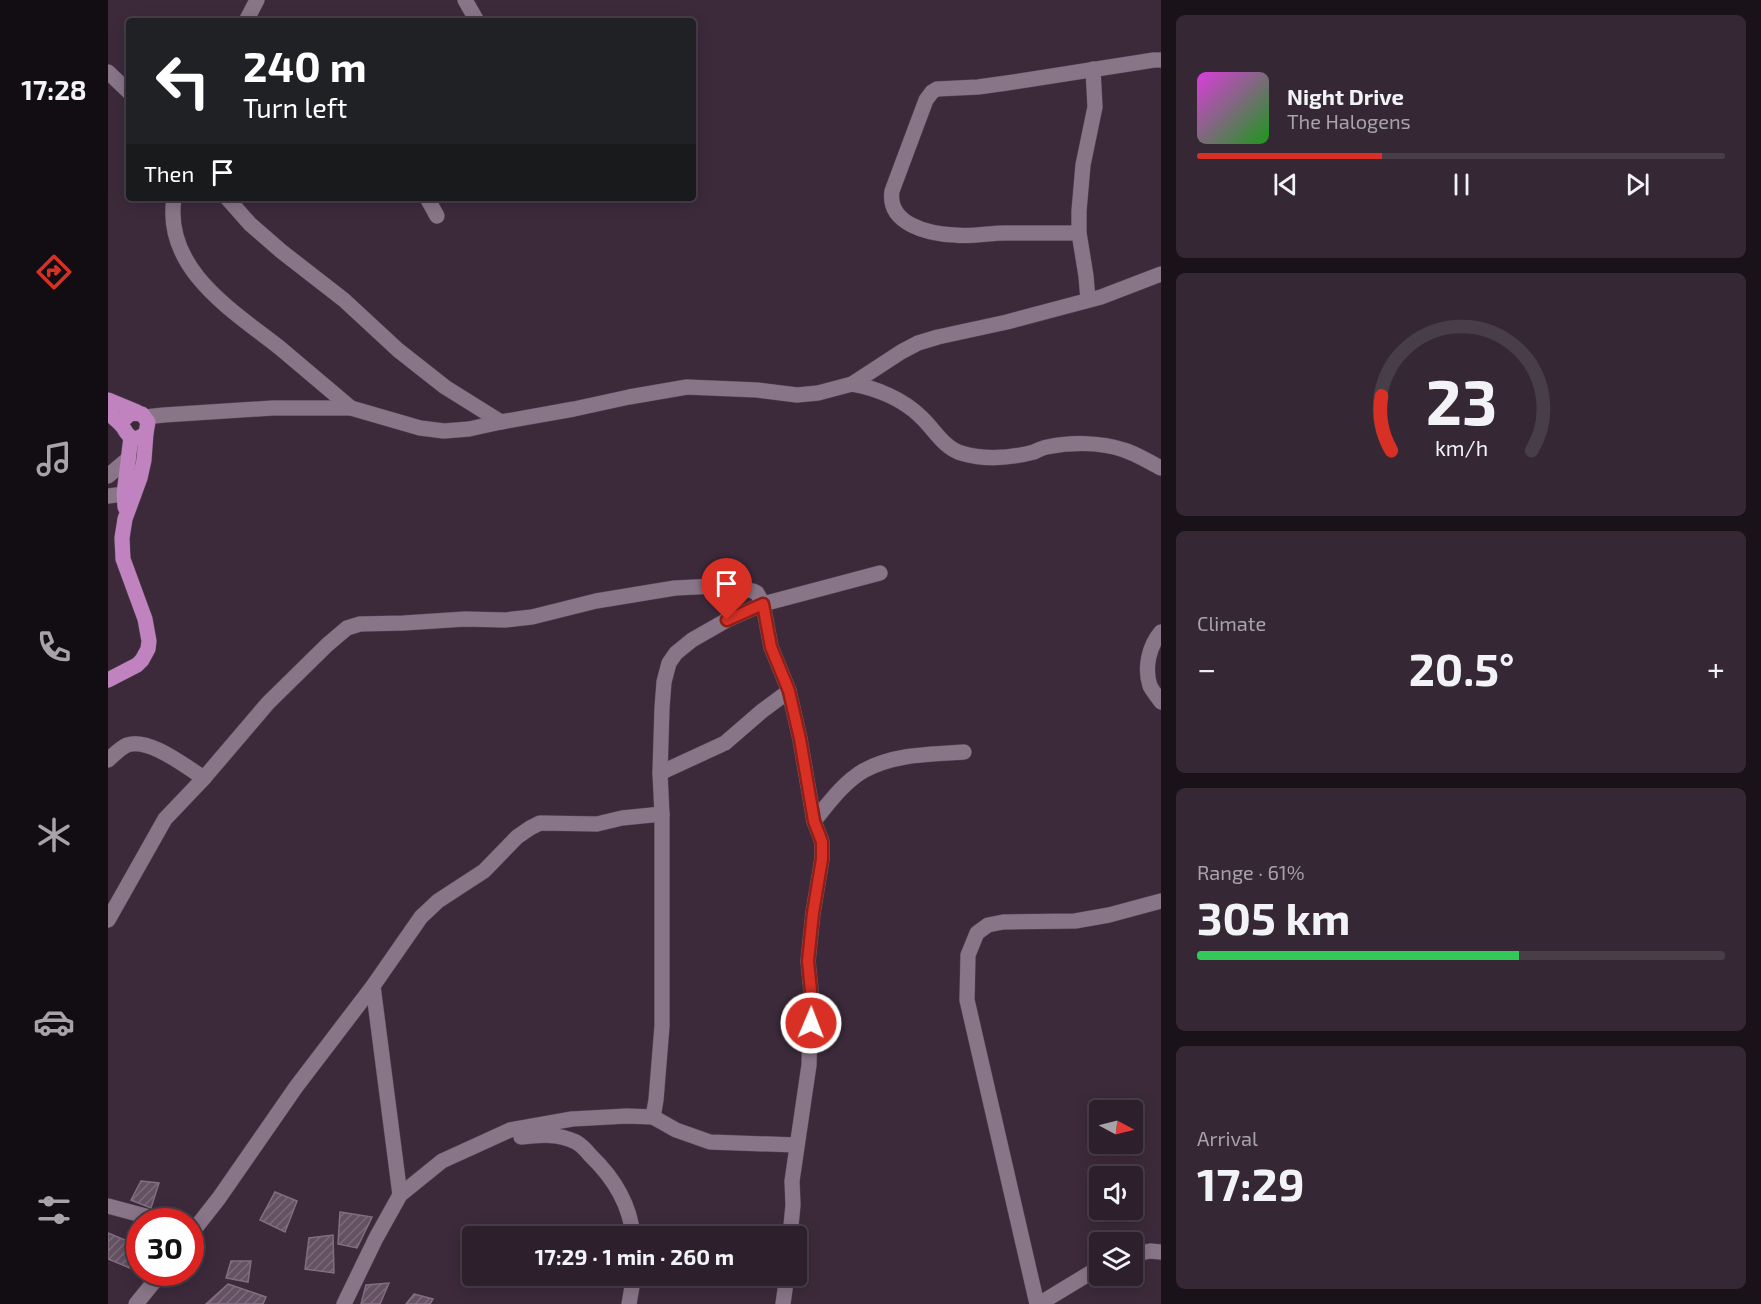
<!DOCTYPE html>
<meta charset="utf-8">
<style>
body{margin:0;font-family:"Exo 2",sans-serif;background:#352834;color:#f1f3f6;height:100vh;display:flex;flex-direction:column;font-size:22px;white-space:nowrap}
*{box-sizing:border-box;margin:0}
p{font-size:20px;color:#a7a3a9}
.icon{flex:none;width:33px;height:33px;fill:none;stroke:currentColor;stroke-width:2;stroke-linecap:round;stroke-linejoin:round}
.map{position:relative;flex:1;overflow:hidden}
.drawer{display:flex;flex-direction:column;gap:15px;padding:15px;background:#191218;width:600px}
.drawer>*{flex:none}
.guide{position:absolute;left:18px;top:18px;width:570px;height:183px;border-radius:6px;box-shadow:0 3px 15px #0003,0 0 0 2px #483e48;background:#202124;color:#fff;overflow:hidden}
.needle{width:39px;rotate:97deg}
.tools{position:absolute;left:981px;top:1100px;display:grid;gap:12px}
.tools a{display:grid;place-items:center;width:54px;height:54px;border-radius:6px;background:#2d202c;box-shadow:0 3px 15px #0003,0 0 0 2px #483e48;font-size:30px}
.speed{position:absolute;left:18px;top:1208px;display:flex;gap:12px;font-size:30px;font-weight:700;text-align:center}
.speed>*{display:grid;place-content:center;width:78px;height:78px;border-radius:50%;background:#2d202c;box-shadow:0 3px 15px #0003,0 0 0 2px #483e48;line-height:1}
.speed .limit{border:9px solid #d22;background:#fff;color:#111}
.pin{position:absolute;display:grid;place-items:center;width:51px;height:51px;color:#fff;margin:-62px -26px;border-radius:50% 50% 50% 0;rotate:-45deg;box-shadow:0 0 6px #0007}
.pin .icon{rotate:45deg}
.me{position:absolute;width:66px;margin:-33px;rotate:1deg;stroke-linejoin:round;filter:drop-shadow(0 0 4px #0008)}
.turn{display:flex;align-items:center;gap:21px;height:126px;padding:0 18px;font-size:27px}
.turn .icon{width:78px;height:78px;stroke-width:2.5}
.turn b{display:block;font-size:42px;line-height:51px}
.then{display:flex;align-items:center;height:57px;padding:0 18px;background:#0003;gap:12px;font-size:22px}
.big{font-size:45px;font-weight:700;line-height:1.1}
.drawer .tile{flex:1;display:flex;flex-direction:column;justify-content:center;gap:9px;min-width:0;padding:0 21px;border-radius:9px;background:#352834}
.drawer .dial{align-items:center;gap:0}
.dial svg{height:156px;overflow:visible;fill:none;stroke:#483e48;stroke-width:7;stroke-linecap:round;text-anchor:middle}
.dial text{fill:#f1f3f6;stroke:none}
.song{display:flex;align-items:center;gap:18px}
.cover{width:72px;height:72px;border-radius:9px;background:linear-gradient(135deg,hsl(300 70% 55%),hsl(120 70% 35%))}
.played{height:6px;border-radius:3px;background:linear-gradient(90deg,#d93025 35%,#483e48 35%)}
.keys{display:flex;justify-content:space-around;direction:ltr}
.heat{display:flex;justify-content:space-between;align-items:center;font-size:33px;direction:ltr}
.charge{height:9px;border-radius:4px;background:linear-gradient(90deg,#34c759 61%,#483e48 0)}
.trip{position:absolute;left:354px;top:1226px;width:345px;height:60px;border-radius:6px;background:#2d202c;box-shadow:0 3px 15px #0003,0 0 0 2px #483e48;font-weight:700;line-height:60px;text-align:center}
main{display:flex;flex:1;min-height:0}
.menu{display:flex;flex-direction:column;width:108px;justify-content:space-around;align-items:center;background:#120d12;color:#a7a3a9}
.menu .icon{width:42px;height:42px}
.menu .active{color:#d93025}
.menu b{font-size:27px;color:#f1f3f6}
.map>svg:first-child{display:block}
</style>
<main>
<nav class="menu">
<b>17:28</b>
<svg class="icon active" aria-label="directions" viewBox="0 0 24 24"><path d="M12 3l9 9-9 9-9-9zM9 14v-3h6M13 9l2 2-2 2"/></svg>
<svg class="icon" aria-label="music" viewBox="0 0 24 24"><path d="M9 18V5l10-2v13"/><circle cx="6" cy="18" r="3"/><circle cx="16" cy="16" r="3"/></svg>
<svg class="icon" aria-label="phone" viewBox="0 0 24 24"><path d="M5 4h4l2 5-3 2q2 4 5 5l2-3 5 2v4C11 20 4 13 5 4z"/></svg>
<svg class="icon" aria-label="climate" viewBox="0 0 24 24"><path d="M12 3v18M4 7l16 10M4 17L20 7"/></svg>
<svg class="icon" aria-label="car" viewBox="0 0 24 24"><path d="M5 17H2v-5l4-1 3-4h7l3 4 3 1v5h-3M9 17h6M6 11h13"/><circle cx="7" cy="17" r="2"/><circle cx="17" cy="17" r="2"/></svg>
<svg class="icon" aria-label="filters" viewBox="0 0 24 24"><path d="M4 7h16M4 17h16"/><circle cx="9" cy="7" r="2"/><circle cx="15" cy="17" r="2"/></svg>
</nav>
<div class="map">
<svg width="1053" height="1304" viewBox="0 0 1053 1304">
<defs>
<pattern id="building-hatch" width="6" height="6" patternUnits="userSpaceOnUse" patternTransform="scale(1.5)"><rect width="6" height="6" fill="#645163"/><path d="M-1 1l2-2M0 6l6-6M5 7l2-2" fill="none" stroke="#7b6a7a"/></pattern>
</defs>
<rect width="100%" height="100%" fill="#3c2a3b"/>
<g fill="url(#building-hatch)" stroke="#826e81" stroke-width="1.5">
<path d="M 33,1181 L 51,1183 L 43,1208 L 23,1200 Z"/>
<path d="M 167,1192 L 189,1201 L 177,1232 L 152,1220 Z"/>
<path d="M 232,1212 L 264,1217 L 249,1248 L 230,1244 Z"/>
<path d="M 0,1233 L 29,1245 L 24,1269 L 0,1259 Z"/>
<path d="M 225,1235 L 226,1273 L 197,1269 L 201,1238 Z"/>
<path d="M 123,1261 L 143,1261 L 140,1282 L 118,1278 Z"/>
<path d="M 281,1283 L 272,1304 L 253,1304 L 258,1285 Z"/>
<path d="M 120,1284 L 158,1297 L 155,1304 L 98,1304 Z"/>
<path d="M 306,1294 L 325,1299 L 322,1304 L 298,1304 Z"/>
</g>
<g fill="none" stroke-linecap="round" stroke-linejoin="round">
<g stroke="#554654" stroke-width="16">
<g id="minor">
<path d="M 357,0 L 369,21"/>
<path d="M 138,21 L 149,0"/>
<path d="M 0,72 L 21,92"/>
<path d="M 66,198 C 55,269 125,311 172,348 C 196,368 219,388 243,408"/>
<path d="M 119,198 L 142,224 L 173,251 L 236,300 L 290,350 L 337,387 L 393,422"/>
<path d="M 319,198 L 329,216"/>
<path d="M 971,233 C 947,233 922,233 897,233 C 881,233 863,237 847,235 C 820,234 779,224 784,191 L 818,100 L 824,92 L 829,89 L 870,87 L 899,83 L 1046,60 L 1053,60"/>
<path d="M 980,300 L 978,276 L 971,233 L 971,211 L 975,165 L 987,107 L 985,69"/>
<path d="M 744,384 C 768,388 795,399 813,417 C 826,429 836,448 853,453 C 876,460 903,458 926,452 C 930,450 934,448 939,447 C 963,442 992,442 1016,450 C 1029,454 1041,462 1053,468"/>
<path d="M 37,417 L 56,415 L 165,408 L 243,408 L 312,428 L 336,431 L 361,429 L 393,422 L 466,409 L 521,397 L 579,387 L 649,390 L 689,395 L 710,393 L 744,384 L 793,352 L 810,343 L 830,337 L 899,322 L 993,297 L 1053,274"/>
<path d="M 0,476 L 21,458"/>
<path d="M 0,496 L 16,494"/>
<path d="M 1053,632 C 1041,646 1036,668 1042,686 C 1045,692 1050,697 1053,702"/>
<path d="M 0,760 C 6,755 12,748 19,745 C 41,737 78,767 96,778"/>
<path d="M 552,773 L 617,743 L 654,711 L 681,691"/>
<path d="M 706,821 C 720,804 735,783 755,771 C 785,754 823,754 856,752"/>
<path d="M 0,920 L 57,819 L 96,778 L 160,703 L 219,645 L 239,628 L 252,624 L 296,623 L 357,619 L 397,620 L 424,617 L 488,601 L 567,588 L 608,586 L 631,588 L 645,591 L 649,593 L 655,604 L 663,647 L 681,691 L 692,739 L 706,821 L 714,842 L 714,859 L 705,913 L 700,961 L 703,991 L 701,1065 L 684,1181 L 685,1205 L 682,1236"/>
<path d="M 265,986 L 292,1195"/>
<path d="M 545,1117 L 548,1100 L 554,1026 L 554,814 L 552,773 L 554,708 L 556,682 L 561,663 L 568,653 L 584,640 L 619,620 L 655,604 L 772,573"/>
<path d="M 413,1137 C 432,1135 450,1133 468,1142 C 473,1145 478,1150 482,1155 C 505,1177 522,1204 525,1236"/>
<path d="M 0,1206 L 56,1221"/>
<path d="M 82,1235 L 111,1198 L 188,1087 L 265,986 L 313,917 L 330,901 L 376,871 L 409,837 L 422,828 L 432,823 L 489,824 L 514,818 L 554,814"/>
<path d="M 1024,1255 L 1042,1251 L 1053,1252"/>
<path d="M 28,1304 L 54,1272"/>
<path d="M 236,1304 L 268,1238 L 292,1195 L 334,1161 L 402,1130 L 464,1119 L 519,1116 L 545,1117 L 568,1130 L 602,1142 L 688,1145"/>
<path d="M 521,1304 L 526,1275"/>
<path d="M 675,1304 L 679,1275"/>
<path d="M 929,1304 L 859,1000 L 860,955 L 869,933 L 880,925 L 895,922 L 967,921 L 1001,915 L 1053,901"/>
<path d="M 931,1304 L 992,1267"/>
</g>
</g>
<g stroke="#554654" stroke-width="16">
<g id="major">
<path d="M 0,400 L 29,412"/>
<path d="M 0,413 C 5,417 11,422 15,427 C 21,438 26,443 38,433 L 40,422 L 34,414 L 23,413 L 15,420 L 14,426"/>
<path d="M 17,507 L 16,494 L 23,437"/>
<path d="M 0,680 L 29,665 L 34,660 L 40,649 L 41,641 L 37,619 L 15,559 L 14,538 L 17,519 L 32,478 L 36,460 L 38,433"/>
</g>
</g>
<use href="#minor" stroke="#897588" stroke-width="15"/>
<use href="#major" stroke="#c183c0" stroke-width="15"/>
</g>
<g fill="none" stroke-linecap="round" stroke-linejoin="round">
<g stroke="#8d1f18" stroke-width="15">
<path id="route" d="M 619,620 L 655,604 L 663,647 L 681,691 L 692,739 L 706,821 L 714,842 L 714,859 L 705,913 L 700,961 L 703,991 L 703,1023"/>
</g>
<use href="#route" stroke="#d93025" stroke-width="10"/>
</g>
</svg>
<div class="tools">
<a><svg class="needle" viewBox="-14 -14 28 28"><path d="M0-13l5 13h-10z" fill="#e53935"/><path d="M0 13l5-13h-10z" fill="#a7a3a9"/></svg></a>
<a><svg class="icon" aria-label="sound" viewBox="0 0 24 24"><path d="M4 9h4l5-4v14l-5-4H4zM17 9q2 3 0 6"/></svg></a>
<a><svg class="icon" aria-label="layers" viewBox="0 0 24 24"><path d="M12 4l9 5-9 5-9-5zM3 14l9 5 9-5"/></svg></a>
</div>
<div class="speed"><div class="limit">30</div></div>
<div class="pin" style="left:619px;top:620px;background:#d93025"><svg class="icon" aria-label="arrive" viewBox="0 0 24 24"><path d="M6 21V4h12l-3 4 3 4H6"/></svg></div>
<svg class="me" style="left:703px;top:1023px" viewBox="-20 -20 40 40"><circle r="17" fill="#d93025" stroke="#fff" stroke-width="3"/><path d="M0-11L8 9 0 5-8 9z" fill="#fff"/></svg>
<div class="trip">17:29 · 1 min · 260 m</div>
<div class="guide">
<div class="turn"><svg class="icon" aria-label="left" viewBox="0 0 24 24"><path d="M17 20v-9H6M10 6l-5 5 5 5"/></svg><div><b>240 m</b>Turn left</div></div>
<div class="then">Then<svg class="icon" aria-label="arrive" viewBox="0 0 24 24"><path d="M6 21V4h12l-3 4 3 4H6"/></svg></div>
</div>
</div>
<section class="drawer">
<div class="tile">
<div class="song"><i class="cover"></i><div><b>Night Drive</b><p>The Halogens</p></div></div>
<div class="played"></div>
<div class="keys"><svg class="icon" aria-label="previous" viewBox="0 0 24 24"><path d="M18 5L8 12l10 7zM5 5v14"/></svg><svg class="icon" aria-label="pause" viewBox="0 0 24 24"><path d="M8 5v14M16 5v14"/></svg><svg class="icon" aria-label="next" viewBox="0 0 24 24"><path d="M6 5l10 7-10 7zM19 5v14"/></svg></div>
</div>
<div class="tile dial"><svg viewBox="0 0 100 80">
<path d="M14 69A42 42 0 1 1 86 69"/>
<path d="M14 69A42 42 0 0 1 9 41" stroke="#d93025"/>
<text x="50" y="56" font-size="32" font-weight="700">23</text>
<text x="50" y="72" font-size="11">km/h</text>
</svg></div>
<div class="tile"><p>Climate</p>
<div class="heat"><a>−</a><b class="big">20.5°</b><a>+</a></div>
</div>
<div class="tile"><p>Range · 61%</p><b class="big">305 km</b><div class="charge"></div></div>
<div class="tile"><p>Arrival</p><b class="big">17:29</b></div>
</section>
</main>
